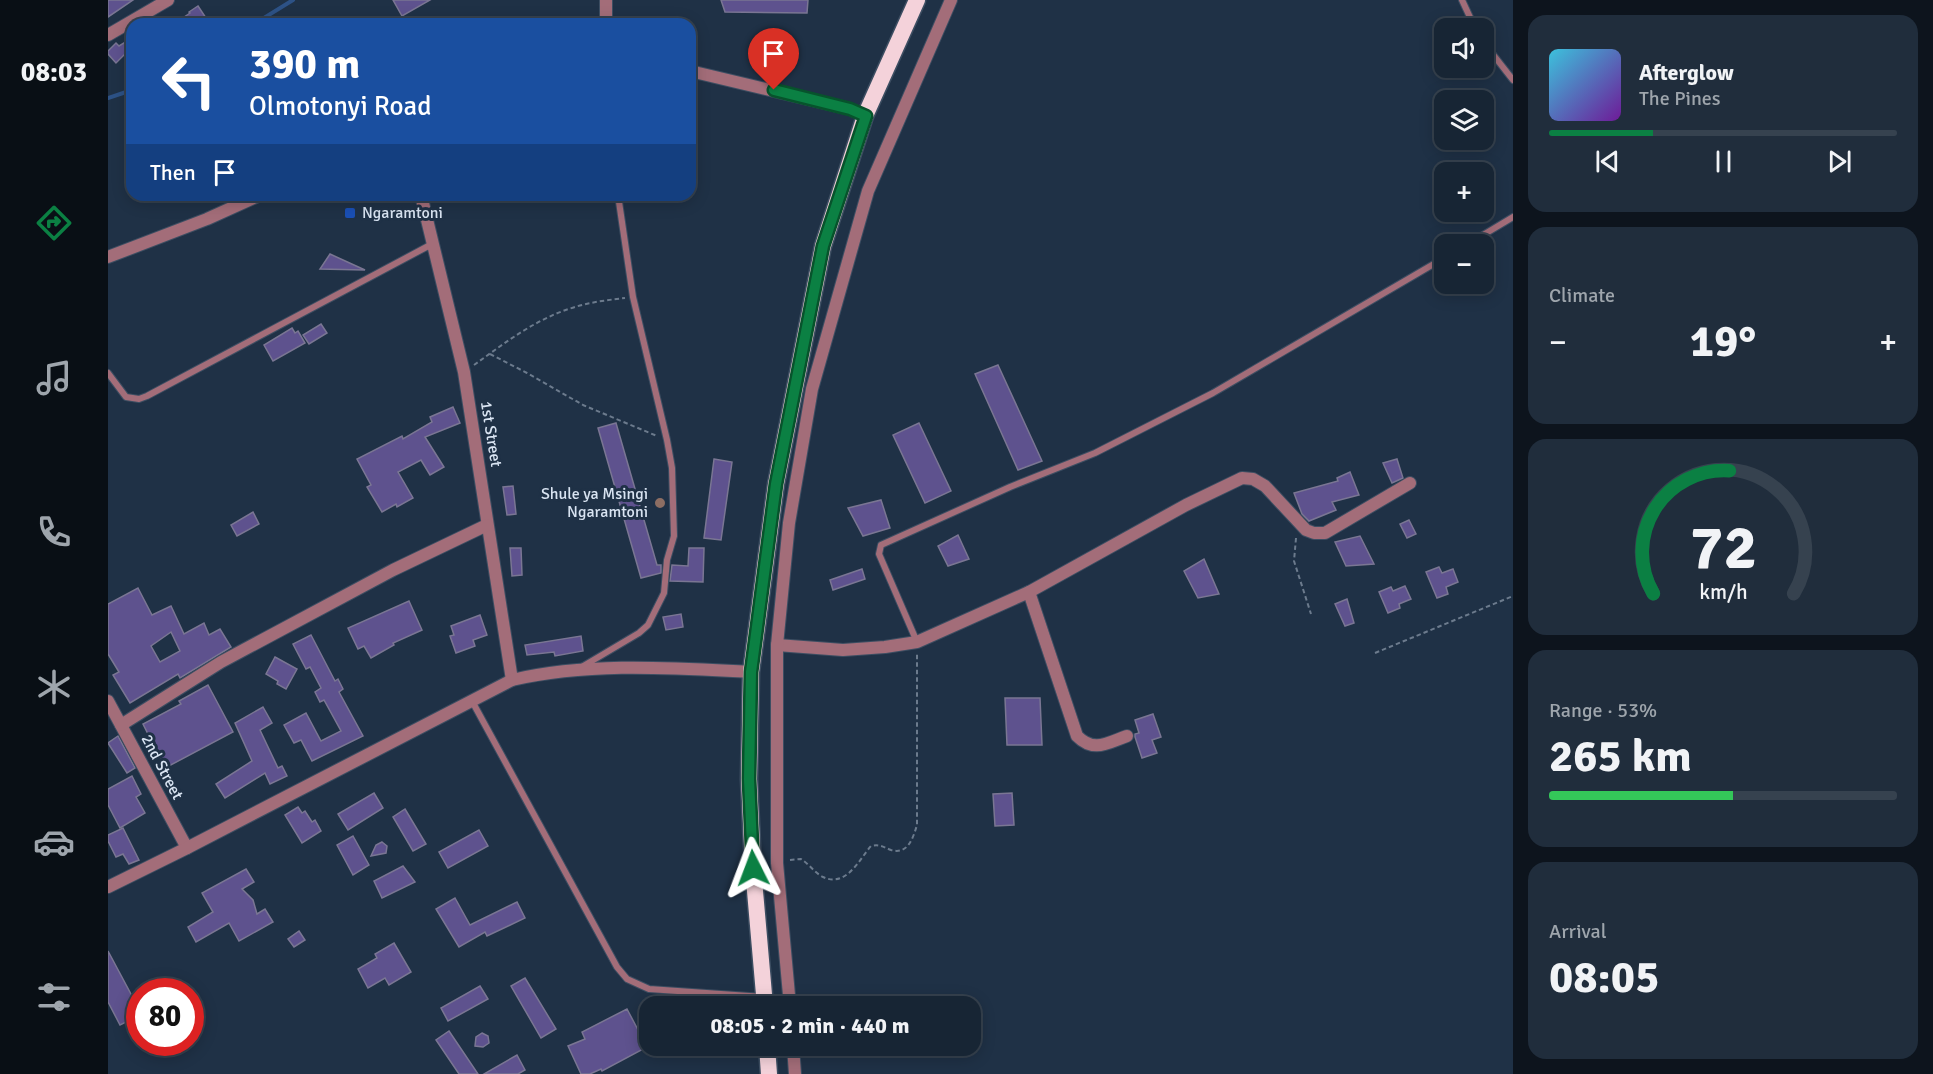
<!DOCTYPE html>
<meta charset="utf-8">
<style>
body{margin:0;font-family:Signika,sans-serif;background:#202d3c;color:#f1f3f6;height:100vh;display:flex;flex-direction:column;font-size:22px;white-space:nowrap}
*{box-sizing:border-box;margin:0}
p{font-size:20px;color:#9ea5ac}
.icon{flex:none;width:33px;height:33px;fill:none;stroke:currentColor;stroke-width:2;stroke-linecap:round;stroke-linejoin:round}
.map{position:relative;flex:1;overflow:hidden}
.side{display:flex;flex-direction:column;gap:15px;padding:15px;background:#0d141d;width:420px}
.side>*{flex:none}
.top-card{position:absolute;left:18px;top:18px;width:570px;height:183px;border-radius:18px;box-shadow:0 3px 15px #0003,0 0 0 2px #36424f;background:#1a4fa0;color:#fff;overflow:hidden}
.tools{position:absolute;left:1326px;top:18px;display:grid;gap:12px}
.tools a{display:grid;place-items:center;width:60px;height:60px;border-radius:12px;background:#172534;box-shadow:0 3px 15px #0003,0 0 0 2px #36424f;font-size:30px}
.speed{position:absolute;left:18px;top:978px;display:flex;gap:12px;font-size:30px;font-weight:700;text-align:center}
.speed>*{display:grid;place-content:center;width:78px;height:78px;border-radius:50%;background:#172534;box-shadow:0 3px 15px #0003,0 0 0 2px #36424f;line-height:1}
.speed .limit{border:9px solid #d22;background:#fff;color:#111}
.pin{position:absolute;display:grid;place-items:center;width:51px;height:51px;color:#fff;margin:-62px -26px;border-radius:50% 50% 50% 0;rotate:-45deg;box-shadow:0 0 6px #0007}
.pin .icon{rotate:45deg}
.me{position:absolute;width:66px;margin:-33px;rotate:357deg;stroke-linejoin:round;filter:drop-shadow(0 0 4px #0008)}
.turn{display:flex;align-items:center;gap:21px;height:126px;padding:0 24px;font-size:27px}
.turn .icon{width:78px;height:78px;stroke-width:2.5}
.turn b{display:block;font-size:42px;line-height:51px}
.then{display:flex;align-items:center;height:57px;padding:0 24px;background:#0003;gap:12px;font-size:22px}
.big{font-size:45px;font-weight:700;line-height:1.1}
.side .tile{flex:1;display:flex;flex-direction:column;justify-content:center;gap:9px;min-width:0;padding:0 21px;border-radius:18px;background:#202d3c}
.side .dial{align-items:center;gap:0}
.dial svg{height:156px;overflow:visible;fill:none;stroke:#36424f;stroke-width:7;stroke-linecap:round;text-anchor:middle}
.dial text{fill:#f1f3f6;stroke:none}
.song{display:flex;align-items:center;gap:18px}
.cover{width:72px;height:72px;border-radius:9px;background:linear-gradient(135deg,hsl(190 70% 55%),hsl(280 70% 35%))}
.played{height:6px;border-radius:3px;background:linear-gradient(90deg,#0b8043 30%,#36424f 30%)}
.keys{display:flex;justify-content:space-around;direction:ltr}
.heat{display:flex;justify-content:space-between;align-items:center;font-size:33px;direction:ltr}
.charge{height:9px;border-radius:4px;background:linear-gradient(90deg,#34c759 53%,#36424f 0)}
.trip{position:absolute;left:531px;top:996px;width:342px;height:60px;border-radius:18px;background:#172534;box-shadow:0 3px 15px #0003,0 0 0 2px #36424f;font-weight:700;line-height:60px;text-align:center}
main{display:flex;flex:1;min-height:0}
.tab-bar{display:flex;flex-direction:column;width:108px;justify-content:space-around;align-items:center;background:#090f15;color:#9ea5ac}
.tab-bar .icon{width:42px;height:42px}
.tab-bar .on{color:#0b8043}
.tab-bar b{font-size:27px;color:#f1f3f6}
.map>svg:first-child{display:block}
</style>
<main>
<nav class="tab-bar">
<b>08:03</b>
<svg class="icon on" aria-label="directions" viewBox="0 0 24 24"><path d="M12 3l9 9-9 9-9-9zM9 14v-3h6M13 9l2 2-2 2"/></svg>
<svg class="icon" aria-label="music" viewBox="0 0 24 24"><path d="M9 18V5l10-2v13"/><circle cx="6" cy="18" r="3"/><circle cx="16" cy="16" r="3"/></svg>
<svg class="icon" aria-label="phone" viewBox="0 0 24 24"><path d="M5 4h4l2 5-3 2q2 4 5 5l2-3 5 2v4C11 20 4 13 5 4z"/></svg>
<svg class="icon" aria-label="climate" viewBox="0 0 24 24"><path d="M12 3v18M4 7l16 10M4 17L20 7"/></svg>
<svg class="icon" aria-label="car" viewBox="0 0 24 24"><path d="M5 17H2v-5l4-1 3-4h7l3 4 3 1v5h-3M9 17h6M6 11h13"/><circle cx="7" cy="17" r="2"/><circle cx="17" cy="17" r="2"/></svg>
<svg class="icon" aria-label="filters" viewBox="0 0 24 24"><path d="M4 7h16M4 17h16"/><circle cx="9" cy="7" r="2"/><circle cx="15" cy="17" r="2"/></svg>
</nav>
<div class="map">
<svg width="1405" height="1074" viewBox="0 0 1405 1074">
<rect width="100%" height="100%" fill="#1f3146"/>
<g fill="none" stroke-linecap="round" stroke-linejoin="round">
<g stroke="#2d5286" stroke-width="4">
<path d="M 146,24 L 185,0"/>
<path d="M 0,98 L 24,90"/>
</g>
</g>
<g fill="#5e528e" stroke="#7a7693" stroke-width="1.5" fill-rule="evenodd">
<path d="M 0,0 L 25,0 L 0,17 Z"/>
<path d="M 285,0 L 322,0 L 294,16 Z"/>
<path d="M 613,0 L 700,0 L 699,13 L 617,12 Z"/>
<path d="M 90,6 L 102,24 L 66,24 L 82,13 L 81,12 Z"/>
<path d="M 24,38 L 24,47 L 8,63 L 0,54 L 0,51 L 8,43 L 11,46 Z"/>
<path d="M 222,254 L 257,270 L 212,269 Z"/>
<path d="M 213,324 L 219,333 L 201,344 L 195,335 Z"/>
<path d="M 184,328 L 187,333 L 190,331 L 197,343 L 165,361 L 156,345 Z"/>
<path d="M 890,365 L 934,461 L 910,470 L 867,374 Z"/>
<path d="M 345,407 L 352,423 L 317,437 L 336,467 L 322,475 L 313,460 L 290,472 L 305,498 L 289,507 L 288,504 L 274,512 L 259,487 L 263,485 L 249,459 L 294,436 L 295,439 L 324,422 L 322,417 Z"/>
<path d="M 508,423 L 549,565 L 553,565 L 553,573 L 533,578 L 490,428 Z"/>
<path d="M 811,423 L 843,491 L 817,503 L 785,435 Z"/>
<path d="M 606,459 L 624,462 L 613,540 L 596,538 Z"/>
<path d="M 1289,459 L 1295,478 L 1284,483 L 1275,463 Z"/>
<path d="M 1242,472 L 1251,495 L 1224,502 L 1228,510 L 1201,521 L 1194,514 L 1186,493 L 1230,481 L 1229,478 Z"/>
<path d="M 405,486 L 408,514 L 399,515 L 395,487 Z"/>
<path d="M 773,500 L 782,528 L 755,536 L 740,508 Z"/>
<path d="M 145,512 L 151,524 L 129,536 L 123,525 Z"/>
<path d="M 1301,520 L 1308,534 L 1299,538 L 1292,524 Z"/>
<path d="M 850,535 L 861,559 L 840,566 L 830,546 Z"/>
<path d="M 1252,536 L 1266,564 L 1238,566 L 1227,542 Z"/>
<path d="M 402,548 L 413,548 L 414,575 L 404,576 Z"/>
<path d="M 581,548 L 596,548 L 595,582 L 562,581 L 564,565 L 580,566 Z"/>
<path d="M 1096,559 L 1111,594 L 1090,598 L 1076,571 Z"/>
<path d="M 1331,567 L 1334,573 L 1345,569 L 1350,582 L 1338,587 L 1340,594 L 1329,598 L 1318,572 Z"/>
<path d="M 754,569 L 757,579 L 725,590 L 722,580 Z"/>
<path d="M 1297,586 L 1303,599 L 1291,604 L 1292,608 L 1280,613 L 1271,592 L 1283,587 L 1285,591 Z"/>
<path d="M 30,588 L 44,615 L 63,606 L 76,634 L 96,623 L 101,635 L 112,629 L 123,647 L 72,678 L 70,674 L 22,703 L 5,675 L 11,672 L 0,654 L 0,604 ZM 63,632 L 72,651 L 52,662 L 43,646 Z"/>
<path d="M 1239,599 L 1246,623 L 1237,626 L 1227,604 Z"/>
<path d="M 301,601 L 314,630 L 285,643 L 286,645 L 263,658 L 256,646 L 250,649 L 240,628 Z"/>
<path d="M 573,614 L 575,627 L 558,630 L 555,617 Z"/>
<path d="M 372,615 L 379,635 L 365,640 L 367,646 L 348,653 L 342,636 L 346,635 L 343,626 Z"/>
<path d="M 203,635 L 227,681 L 230,679 L 235,689 L 231,692 L 255,736 L 204,761 L 193,740 L 186,743 L 176,725 L 198,713 L 213,741 L 233,731 L 216,700 L 212,702 L 207,692 L 213,688 L 202,667 L 198,669 L 185,644 Z"/>
<path d="M 473,636 L 475,651 L 447,656 L 446,652 L 419,655 L 417,645 Z"/>
<path d="M 167,657 L 189,669 L 178,689 L 169,684 L 170,681 L 158,674 Z"/>
<path d="M 100,685 L 125,732 L 57,768 L 35,724 L 73,704 L 71,701 Z"/>
<path d="M 897,698 L 932,698 L 934,745 L 899,745 Z"/>
<path d="M 155,707 L 164,723 L 152,730 L 170,768 L 174,766 L 179,776 L 162,784 L 157,773 L 117,798 L 108,784 L 144,761 L 127,723 Z"/>
<path d="M 1045,714 L 1053,737 L 1044,740 L 1049,753 L 1034,758 L 1027,737 L 1027,734 L 1031,733 L 1027,720 Z"/>
<path d="M 10,736 L 27,768 L 19,773 L 0,743 Z"/>
<path d="M 24,776 L 33,794 L 28,797 L 37,813 L 12,828 L 0,805 L 0,789 Z"/>
<path d="M 266,793 L 275,808 L 240,830 L 230,814 Z"/>
<path d="M 904,793 L 906,825 L 887,826 L 885,794 Z"/>
<path d="M 190,807 L 194,813 L 197,811 L 204,822 L 207,820 L 213,831 L 194,843 L 177,815 Z"/>
<path d="M 297,809 L 318,844 L 305,851 L 285,817 Z"/>
<path d="M 15,828 L 31,860 L 21,864 L 15,854 L 8,857 L 0,841 L 0,835 Z"/>
<path d="M 371,830 L 380,846 L 340,868 L 331,852 Z"/>
<path d="M 245,836 L 261,865 L 245,875 L 229,845 Z"/>
<path d="M 274,842 L 279,846 L 278,853 L 263,856 L 268,845 Z"/>
<path d="M 295,866 L 307,882 L 274,898 L 266,881 Z"/>
<path d="M 138,869 L 146,882 L 134,889 L 145,900 L 149,914 L 157,909 L 165,922 L 131,941 L 121,923 L 88,942 L 80,927 L 105,912 L 94,893 Z"/>
<path d="M 347,898 L 362,925 L 409,902 L 417,918 L 379,936 L 377,932 L 351,947 L 328,909 Z"/>
<path d="M 191,931 L 197,940 L 186,947 L 180,939 Z"/>
<path d="M 286,943 L 303,972 L 281,985 L 277,978 L 260,988 L 250,969 L 269,958 L 267,954 Z"/>
<path d="M 0,951 L 32,1011 L 32,1015 L 12,1025 L 0,1002 Z"/>
<path d="M 417,978 L 448,1029 L 433,1038 L 403,986 Z"/>
<path d="M 372,986 L 380,999 L 340,1021 L 333,1008 Z"/>
<path d="M 519,1009 L 539,1047 L 494,1071 L 493,1069 L 482,1074 L 473,1074 L 460,1046 L 477,1039 L 474,1032 Z"/>
<path d="M 341,1031 L 370,1074 L 351,1074 L 328,1040 Z"/>
<path d="M 374,1033 L 380,1036 L 381,1043 L 375,1047 L 367,1046 L 368,1037 Z"/>
<path d="M 409,1055 L 417,1070 L 410,1074 L 376,1074 Z"/>
</g>
<g fill="none" stroke-linecap="round" stroke-linejoin="round">
<g stroke="#3d4e62" stroke-width="8">
<g id="service">
<path d="M 1354,0 L 1367,28"/>
<path d="M 1376,43 L 1405,80"/>
<path d="M 1360,244 L 1405,217"/>
<path d="M 0,373 L 18,397 L 31,399 L 39,396 L 326,243"/>
<path d="M 809,642 L 771,554 L 773,545 L 902,487 L 987,453 L 1105,393 L 1336,258"/>
<path d="M 472,668 L 531,633 L 540,625 L 556,593 L 559,560 L 566,536 L 564,468 L 559,440 L 525,297 L 510,195"/>
<path d="M 364,701 L 509,967 L 519,979 L 541,989 L 656,997"/>
</g>
</g>
<g stroke="#3d4e62" stroke-width="14">
<g id="minor">
<path d="M 498,24 L 498,0"/>
<path d="M 0,35 L 60,0"/>
<path d="M 313,195 L 356,372 L 404,680"/>
<path d="M 921,592 L 969,736 C 986,753 999,743 1019,736"/>
<path d="M 669,645 L 735,650 L 777,647 L 809,642 L 921,592 L 1078,505 L 1134,478 L 1145,479 L 1157,486 L 1198,530 L 1206,533 L 1217,533 L 1302,483"/>
<path d="M 0,701 L 79,848"/>
<path d="M 13,725 L 113,662 L 285,570 L 379,525"/>
<path d="M 0,887 L 79,848 L 404,680 C 482,662 563,668 643,672"/>
<path d="M 682,1006 L 669,863 L 669,645 L 681,523 L 704,389 L 760,191 L 843,0"/>
<path d="M 685,1046 L 687,1074"/>
</g>
</g>
<g stroke="#3d4e62" stroke-width="14">
<g id="tertiary">
<path d="M 582,71 L 742,109 L 757,116"/>
<path d="M 0,257 L 99,219 L 152,195"/>
</g>
</g>
<g stroke="#3d4e62" stroke-width="19">
<g id="trunk">
<path d="M 657,1006 L 645,868 L 641,779 L 643,672 L 668,484 L 715,246 L 757,116 L 809,0"/>
<path d="M 659,1046 L 661,1074"/>
</g>
</g>
<g stroke="#6c7b8d" stroke-width="2" stroke-dasharray="4.5 3" stroke-linecap="butt">
<path d="M 382,354 L 419,373 L 475,405 L 549,436"/>
<path d="M 366,365 C 398,342 429,318 467,307 C 483,302 500,300 517,298"/>
<path d="M 1188,538 L 1186,561 L 1203,614"/>
<path d="M 1267,653 L 1405,596"/>
<path d="M 682,860 L 693,859 C 701,864 707,873 715,877 C 738,888 751,860 763,846 C 772,844 775,847 783,850 C 800,855 805,838 809,825 L 809,654"/>
</g>
<use href="#service" stroke="#a36d79" stroke-width="6"/>
<use href="#minor" stroke="#a36d79" stroke-width="12"/>
<use href="#tertiary" stroke="#a36d79" stroke-width="12"/>
<use href="#trunk" stroke="#f4d2da" stroke-width="16"/>
</g>
<g fill="none" stroke-linecap="round" stroke-linejoin="round">
<g stroke="#07532c" stroke-width="15">
<path id="route" d="M 645,868 L 641,779 L 643,672 L 668,484 L 715,246 L 758,116 L 742,109 L 666,90"/>
</g>
<use href="#route" stroke="#0b8043" stroke-width="10"/>
</g>
<rect fill="#1a4fb4" stroke="#1f3146" stroke-width="2" x="236" y="207" width="12" height="12" rx="3"/>
<circle fill="#8d6e63" stroke="#1f3146" stroke-width="2" cx="552" cy="503" r="6"/>
<g text-anchor="middle" dominant-baseline="central" stroke-width="6" stroke-linejoin="round" paint-order="stroke">
<g font-size="16" fill="#d9e4f2" stroke="#1f3146" text-anchor="start">
<text x="254" y="213">Ngaramtoni</text>
<text x="540" y="494" text-anchor="end">Shule ya Msingi<tspan x="540" dy="18">Ngaramtoni</tspan></text>
</g>
<g font-size="16" fill="#d9e4f2" stroke="#1f3146">
<text transform="translate(383 434) rotate(81)">1st Street</text>
<text transform="translate(54 767) rotate(62)">2nd Street</text>
</g>
</g>
</svg>
<div class="tools">
<a><svg class="icon" aria-label="sound" viewBox="0 0 24 24"><path d="M4 9h4l5-4v14l-5-4H4zM17 9q2 3 0 6"/></svg></a>
<a><svg class="icon" aria-label="layers" viewBox="0 0 24 24"><path d="M12 4l9 5-9 5-9-5zM3 14l9 5 9-5"/></svg></a>
<a>+</a>
<a>−</a>
</div>
<div class="speed"><div class="limit">80</div></div>
<div class="pin" style="left:666px;top:90px;background:#d93025"><svg class="icon" aria-label="arrive" viewBox="0 0 24 24"><path d="M6 21V4h12l-3 4 3 4H6"/></svg></div>
<svg class="me" style="left:645px;top:868px" viewBox="-20 -20 40 40"><path d="M0-17L14 15 0 8-14 15z" fill="#0b8043" stroke="#fff" stroke-width="4"/></svg>
<div class="trip">08:05 · 2 min · 440 m</div>
<div class="top-card">
<div class="turn"><svg class="icon" aria-label="left" viewBox="0 0 24 24"><path d="M17 20v-9H6M10 6l-5 5 5 5"/></svg><div><b>390 m</b>Olmotonyi Road</div></div>
<div class="then">Then<svg class="icon" aria-label="arrive" viewBox="0 0 24 24"><path d="M6 21V4h12l-3 4 3 4H6"/></svg></div>
</div>
</div>
<section class="side">
<div class="tile">
<div class="song"><i class="cover"></i><div><b>Afterglow</b><p>The Pines</p></div></div>
<div class="played"></div>
<div class="keys"><svg class="icon" aria-label="previous" viewBox="0 0 24 24"><path d="M18 5L8 12l10 7zM5 5v14"/></svg><svg class="icon" aria-label="pause" viewBox="0 0 24 24"><path d="M8 5v14M16 5v14"/></svg><svg class="icon" aria-label="next" viewBox="0 0 24 24"><path d="M6 5l10 7-10 7zM19 5v14"/></svg></div>
</div>
<div class="tile"><p>Climate</p>
<div class="heat"><a>−</a><b class="big">19°</b><a>+</a></div>
</div>
<div class="tile dial"><svg viewBox="0 0 100 80">
<path d="M14 69A42 42 0 1 1 86 69"/>
<path d="M14 69A42 42 0 0 1 53 6" stroke="#0b8043"/>
<text x="50" y="56" font-size="32" font-weight="700">72</text>
<text x="50" y="72" font-size="11">km/h</text>
</svg></div>
<div class="tile"><p>Range · 53%</p><b class="big">265 km</b><div class="charge"></div></div>
<div class="tile"><p>Arrival</p><b class="big">08:05</b></div>
</section>
</main>
